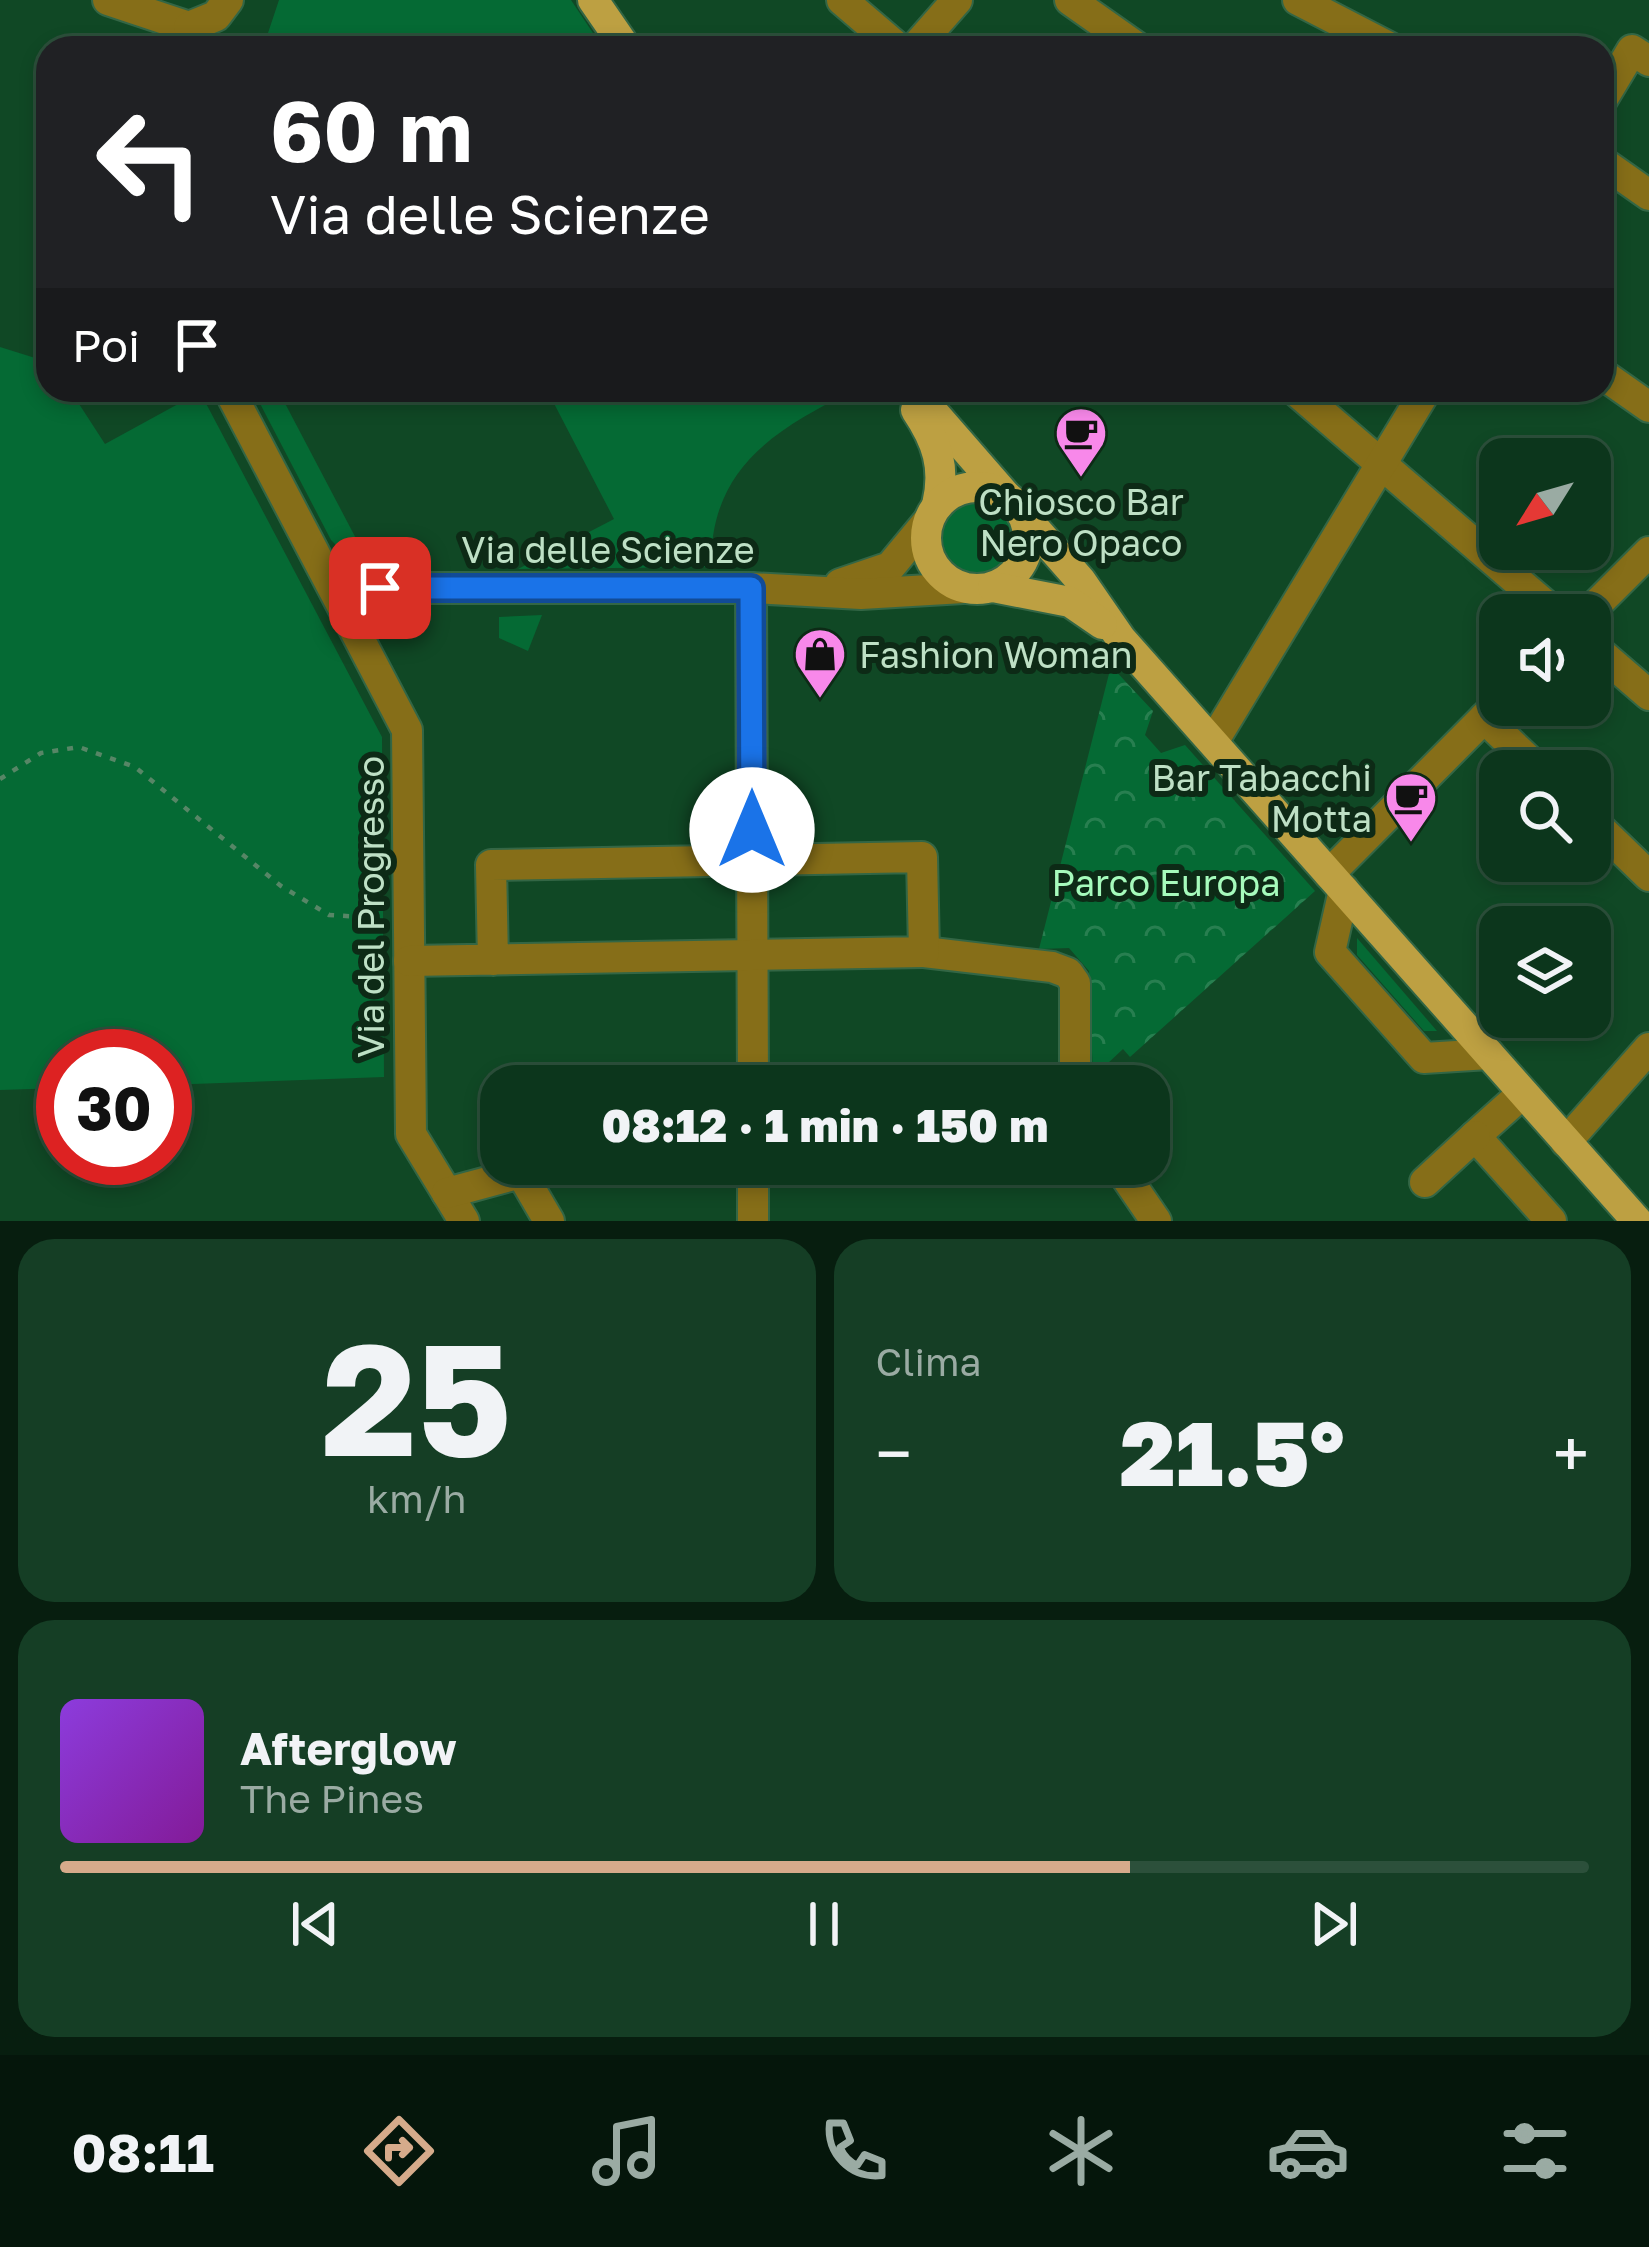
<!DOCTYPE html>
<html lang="it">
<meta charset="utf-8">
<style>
body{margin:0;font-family:"Golos Text",sans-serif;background:#153e25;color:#f1f3f6;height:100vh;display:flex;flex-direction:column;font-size:45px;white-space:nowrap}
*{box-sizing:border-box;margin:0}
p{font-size:39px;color:#9aaba3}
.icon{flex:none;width:66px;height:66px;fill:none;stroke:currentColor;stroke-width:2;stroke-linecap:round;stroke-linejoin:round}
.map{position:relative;height:1221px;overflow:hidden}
.sheet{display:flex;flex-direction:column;gap:18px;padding:18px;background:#071e0f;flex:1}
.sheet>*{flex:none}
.top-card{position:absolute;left:36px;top:36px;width:1578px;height:366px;border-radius:36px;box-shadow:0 6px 18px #0003,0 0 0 3px #2c503b;background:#202124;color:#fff;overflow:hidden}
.needle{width:78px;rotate:233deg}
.buttons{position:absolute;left:1479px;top:438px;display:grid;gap:24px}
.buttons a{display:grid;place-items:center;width:132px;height:132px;border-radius:24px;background:#0c361c;box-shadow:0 6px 18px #0003,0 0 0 3px #2c503b;font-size:60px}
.speed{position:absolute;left:36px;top:1029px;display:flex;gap:24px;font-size:60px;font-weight:700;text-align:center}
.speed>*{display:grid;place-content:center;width:156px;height:156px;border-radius:50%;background:#0c361c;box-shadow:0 6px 18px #0003,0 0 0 3px #2c503b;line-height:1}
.speed .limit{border:18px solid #d22;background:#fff;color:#111}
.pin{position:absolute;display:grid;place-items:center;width:102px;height:102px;color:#fff;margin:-51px;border-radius:24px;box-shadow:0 6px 18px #0006}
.me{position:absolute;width:132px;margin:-66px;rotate:0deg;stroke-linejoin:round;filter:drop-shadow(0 0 9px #0008)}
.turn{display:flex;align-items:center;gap:42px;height:252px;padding:0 36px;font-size:54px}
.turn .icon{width:156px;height:156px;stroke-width:2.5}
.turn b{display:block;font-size:84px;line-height:102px}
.then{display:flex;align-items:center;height:114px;padding:0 36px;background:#0003;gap:24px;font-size:45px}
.big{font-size:90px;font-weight:800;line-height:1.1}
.sheet .card{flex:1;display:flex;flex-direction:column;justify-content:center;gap:18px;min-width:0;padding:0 42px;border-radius:36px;background:#153e25}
.sheet .dial{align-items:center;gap:0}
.dial b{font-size:156px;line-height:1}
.song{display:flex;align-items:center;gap:36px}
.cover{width:144px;height:144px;border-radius:18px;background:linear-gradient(135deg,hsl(270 70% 55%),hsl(290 70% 35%))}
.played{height:12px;border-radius:6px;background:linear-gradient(90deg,#d6ab8b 70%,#2c503b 70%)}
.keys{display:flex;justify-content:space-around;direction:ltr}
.heat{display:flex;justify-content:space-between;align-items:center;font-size:66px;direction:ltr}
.sheet .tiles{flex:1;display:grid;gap:18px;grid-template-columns:1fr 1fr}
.card:last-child{grid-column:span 2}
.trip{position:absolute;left:480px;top:1065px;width:690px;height:120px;border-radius:36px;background:#0c361c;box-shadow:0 6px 18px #0003,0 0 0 3px #2c503b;font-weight:800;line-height:120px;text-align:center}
.tab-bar{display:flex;height:192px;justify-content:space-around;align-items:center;background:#05160b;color:#9aaba3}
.tab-bar .icon{width:84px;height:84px}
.tab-bar .active{color:#d6ab8b}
.tab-bar b{font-size:54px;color:#f1f3f6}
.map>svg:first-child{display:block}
</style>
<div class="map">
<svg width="1649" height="1221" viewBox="0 0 1649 1221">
<defs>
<pattern id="park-crowns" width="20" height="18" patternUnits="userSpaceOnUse" patternTransform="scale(3)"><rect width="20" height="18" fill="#056a34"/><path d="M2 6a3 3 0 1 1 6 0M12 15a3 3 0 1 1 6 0" fill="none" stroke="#287f50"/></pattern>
</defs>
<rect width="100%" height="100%" fill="#104825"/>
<g fill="#056a34">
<path d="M 279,0 L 571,0 L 603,48 L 263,48 Z"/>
<path d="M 0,347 L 48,362 L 48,390 L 70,390 L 105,444 L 200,392 L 382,737 L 384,1077 L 165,1085 L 165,1056 L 63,1056 L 63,1088 L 0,1090 Z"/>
<path d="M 253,390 L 278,390 L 371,567 L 343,552 L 331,540 Z"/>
<path d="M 547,390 L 854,390 C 774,430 710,468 711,567 L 518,569 L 614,519 Z"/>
<circle cx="976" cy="539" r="39"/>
<path d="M 542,615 L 528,651 L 499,638 L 499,617 Z"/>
<path d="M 1357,938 L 1437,1031 L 1424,1031 L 1357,955 Z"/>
</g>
<path fill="url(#park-crowns)" d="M 1111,666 L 1153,711 L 1145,735 L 1161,753 L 1185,745 L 1315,891 L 1130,1057 L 1123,1049 L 1093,1077 L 1089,971 L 1069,948 L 1039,949 Z"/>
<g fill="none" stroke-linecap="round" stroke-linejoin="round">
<g stroke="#336645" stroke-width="34">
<g id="minor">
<path d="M 108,0 L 189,27 L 183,48"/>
<path d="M 842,0 L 898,48"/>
<path d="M 1070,0 L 1138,48"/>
<path d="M 1298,0 L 1391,48"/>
<path d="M 189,27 L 216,16 L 228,0"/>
<path d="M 915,48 L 957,0"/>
<path d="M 1602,100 L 1632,50 L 1649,61"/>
<path d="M 1602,162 L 1649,195"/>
<path d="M 1602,374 L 1649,407"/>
<path d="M 229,390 L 407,730 L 411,1134 L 464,1221"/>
<path d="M 1295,390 L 1557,615"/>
<path d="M 840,584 L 890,567 L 929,520"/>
<path d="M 334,588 L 751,588 L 861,594 L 963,588"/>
<path d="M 751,588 L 753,1086"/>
<path d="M 1586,615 L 1649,552"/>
<path d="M 1590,644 L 1649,695"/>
<path d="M 1484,718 L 1540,771"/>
<path d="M 1213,742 L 1426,390"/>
<path d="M 1590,819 L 1649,876"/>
<path d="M 1329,874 L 1500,702"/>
<path d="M 1344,890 L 1330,952 L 1424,1058 L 1489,1054"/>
<path d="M 924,952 L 1052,967 L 1068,973 L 1075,983 L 1075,1086"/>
<path d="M 409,961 L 924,952 L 922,857 L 491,865 L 493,960"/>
<path d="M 1523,1093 L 1475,1136 L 1551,1221"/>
<path d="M 1566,1142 L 1649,1048"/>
<path d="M 753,1164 L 753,1221"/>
<path d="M 1117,1164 L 1156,1221"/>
<path d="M 1425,1182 L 1475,1136"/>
<path d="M 447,1193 L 521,1173 L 549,1221"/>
</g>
</g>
<g stroke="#336645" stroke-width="34">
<g id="major">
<path d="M 593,0 L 626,48"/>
<path d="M 908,390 L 934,413 L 1008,498"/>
<path d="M 916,410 C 937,441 946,468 937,505"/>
<circle cx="977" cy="538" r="51"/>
<path d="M 1022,514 L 1081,581 L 1121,639 L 1637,1221"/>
<path d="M 993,587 L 1070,602 L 1102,624"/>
</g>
</g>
<path stroke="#578666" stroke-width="4.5" stroke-dasharray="6 9" stroke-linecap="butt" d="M 0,779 L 41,753 L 79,747 L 135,767 L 281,886 L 329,915 L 379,918"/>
<use href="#minor" stroke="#866e18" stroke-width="30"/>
<use href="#major" stroke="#bda042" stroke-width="30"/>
</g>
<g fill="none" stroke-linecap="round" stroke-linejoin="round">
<g stroke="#114b97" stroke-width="30">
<path id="route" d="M 380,588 L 751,588 L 752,830"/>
</g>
<use href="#route" stroke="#1a73e8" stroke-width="21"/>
</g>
<defs>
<g id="cafe-pin" transform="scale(2.7)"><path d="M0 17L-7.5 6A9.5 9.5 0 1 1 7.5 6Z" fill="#f888ea" stroke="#0d2a16"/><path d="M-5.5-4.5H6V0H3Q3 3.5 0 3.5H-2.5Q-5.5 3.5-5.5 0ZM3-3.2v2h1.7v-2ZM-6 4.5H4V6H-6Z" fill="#111"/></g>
<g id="shop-pin" transform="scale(2.7)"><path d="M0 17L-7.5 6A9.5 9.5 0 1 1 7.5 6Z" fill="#f888ea" stroke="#0d2a16"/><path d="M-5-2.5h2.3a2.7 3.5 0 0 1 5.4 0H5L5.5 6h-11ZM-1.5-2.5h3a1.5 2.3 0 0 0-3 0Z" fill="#111"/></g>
</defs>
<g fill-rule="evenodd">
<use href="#cafe-pin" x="1081" y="433"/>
<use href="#shop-pin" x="820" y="654"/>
<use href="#cafe-pin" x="1411" y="798"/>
</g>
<g text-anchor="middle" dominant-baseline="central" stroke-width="12" stroke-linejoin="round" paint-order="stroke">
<g font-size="36" fill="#bee0c5" stroke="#0d2a16">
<text x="1081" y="501">Chiosco Bar<tspan x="1081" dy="41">Nero Opaco</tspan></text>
<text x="859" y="654" text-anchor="start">Fashion Woman</text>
<text x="1372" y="777" text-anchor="end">Bar Tabacchi<tspan x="1372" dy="41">Motta</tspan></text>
</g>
<g font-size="36" fill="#bee0c5" stroke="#0d2a16">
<text x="608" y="549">Via delle Scienze</text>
<text transform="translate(370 907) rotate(-90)">Via del Progresso</text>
</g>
<g font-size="36" fill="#a6fbbc" stroke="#0d2a16">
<text x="1166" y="882">Parco Europa</text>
</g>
</g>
</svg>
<div class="buttons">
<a><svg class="needle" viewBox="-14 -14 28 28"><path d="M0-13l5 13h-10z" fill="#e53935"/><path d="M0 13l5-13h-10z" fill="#9aaba3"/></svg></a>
<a><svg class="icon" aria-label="sound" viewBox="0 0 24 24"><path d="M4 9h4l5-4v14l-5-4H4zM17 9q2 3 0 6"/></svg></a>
<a><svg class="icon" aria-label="search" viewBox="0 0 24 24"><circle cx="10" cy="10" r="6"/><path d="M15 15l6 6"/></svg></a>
<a><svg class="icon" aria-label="layers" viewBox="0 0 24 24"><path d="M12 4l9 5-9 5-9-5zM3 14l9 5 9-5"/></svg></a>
</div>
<div class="speed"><div class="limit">30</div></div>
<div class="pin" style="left:380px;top:588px;background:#d93025"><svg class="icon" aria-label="arrive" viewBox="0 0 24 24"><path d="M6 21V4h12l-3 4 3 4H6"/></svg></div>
<svg class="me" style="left:752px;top:830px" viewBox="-20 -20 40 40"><circle r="19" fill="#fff"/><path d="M0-13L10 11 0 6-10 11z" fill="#1a73e8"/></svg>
<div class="trip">08:12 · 1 min · 150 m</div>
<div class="top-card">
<div class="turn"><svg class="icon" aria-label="left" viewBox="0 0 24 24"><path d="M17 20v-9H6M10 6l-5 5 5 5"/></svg><div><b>60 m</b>Via delle Scienze</div></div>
<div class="then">Poi<svg class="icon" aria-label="arrive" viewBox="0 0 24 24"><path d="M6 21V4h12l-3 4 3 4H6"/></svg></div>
</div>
</div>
<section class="sheet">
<div class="tiles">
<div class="card dial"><b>25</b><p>km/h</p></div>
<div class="card"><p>Clima</p>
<div class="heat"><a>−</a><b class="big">21.5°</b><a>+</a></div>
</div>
<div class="card">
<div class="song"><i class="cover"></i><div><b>Afterglow</b><p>The Pines</p></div></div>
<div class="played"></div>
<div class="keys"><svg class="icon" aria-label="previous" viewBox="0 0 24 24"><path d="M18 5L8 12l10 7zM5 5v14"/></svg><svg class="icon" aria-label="pause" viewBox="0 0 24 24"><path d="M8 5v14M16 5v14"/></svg><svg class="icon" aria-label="next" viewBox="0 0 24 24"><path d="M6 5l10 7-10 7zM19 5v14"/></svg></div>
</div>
</div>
</section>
<nav class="tab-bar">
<b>08:11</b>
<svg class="icon active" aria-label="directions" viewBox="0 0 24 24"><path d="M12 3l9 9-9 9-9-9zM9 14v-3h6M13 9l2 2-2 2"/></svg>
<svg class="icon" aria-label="music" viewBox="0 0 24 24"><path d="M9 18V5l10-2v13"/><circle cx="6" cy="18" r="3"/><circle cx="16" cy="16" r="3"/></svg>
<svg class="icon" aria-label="phone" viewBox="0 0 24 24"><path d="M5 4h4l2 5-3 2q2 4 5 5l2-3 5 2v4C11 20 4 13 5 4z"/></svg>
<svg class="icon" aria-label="climate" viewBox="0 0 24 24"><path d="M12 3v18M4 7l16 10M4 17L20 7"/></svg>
<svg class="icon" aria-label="car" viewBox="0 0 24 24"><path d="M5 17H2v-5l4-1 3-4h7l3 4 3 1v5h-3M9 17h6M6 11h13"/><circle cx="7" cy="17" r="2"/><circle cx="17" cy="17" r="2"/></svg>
<svg class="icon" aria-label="filters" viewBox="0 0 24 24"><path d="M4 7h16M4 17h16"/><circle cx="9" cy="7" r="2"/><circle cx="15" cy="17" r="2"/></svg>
</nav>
